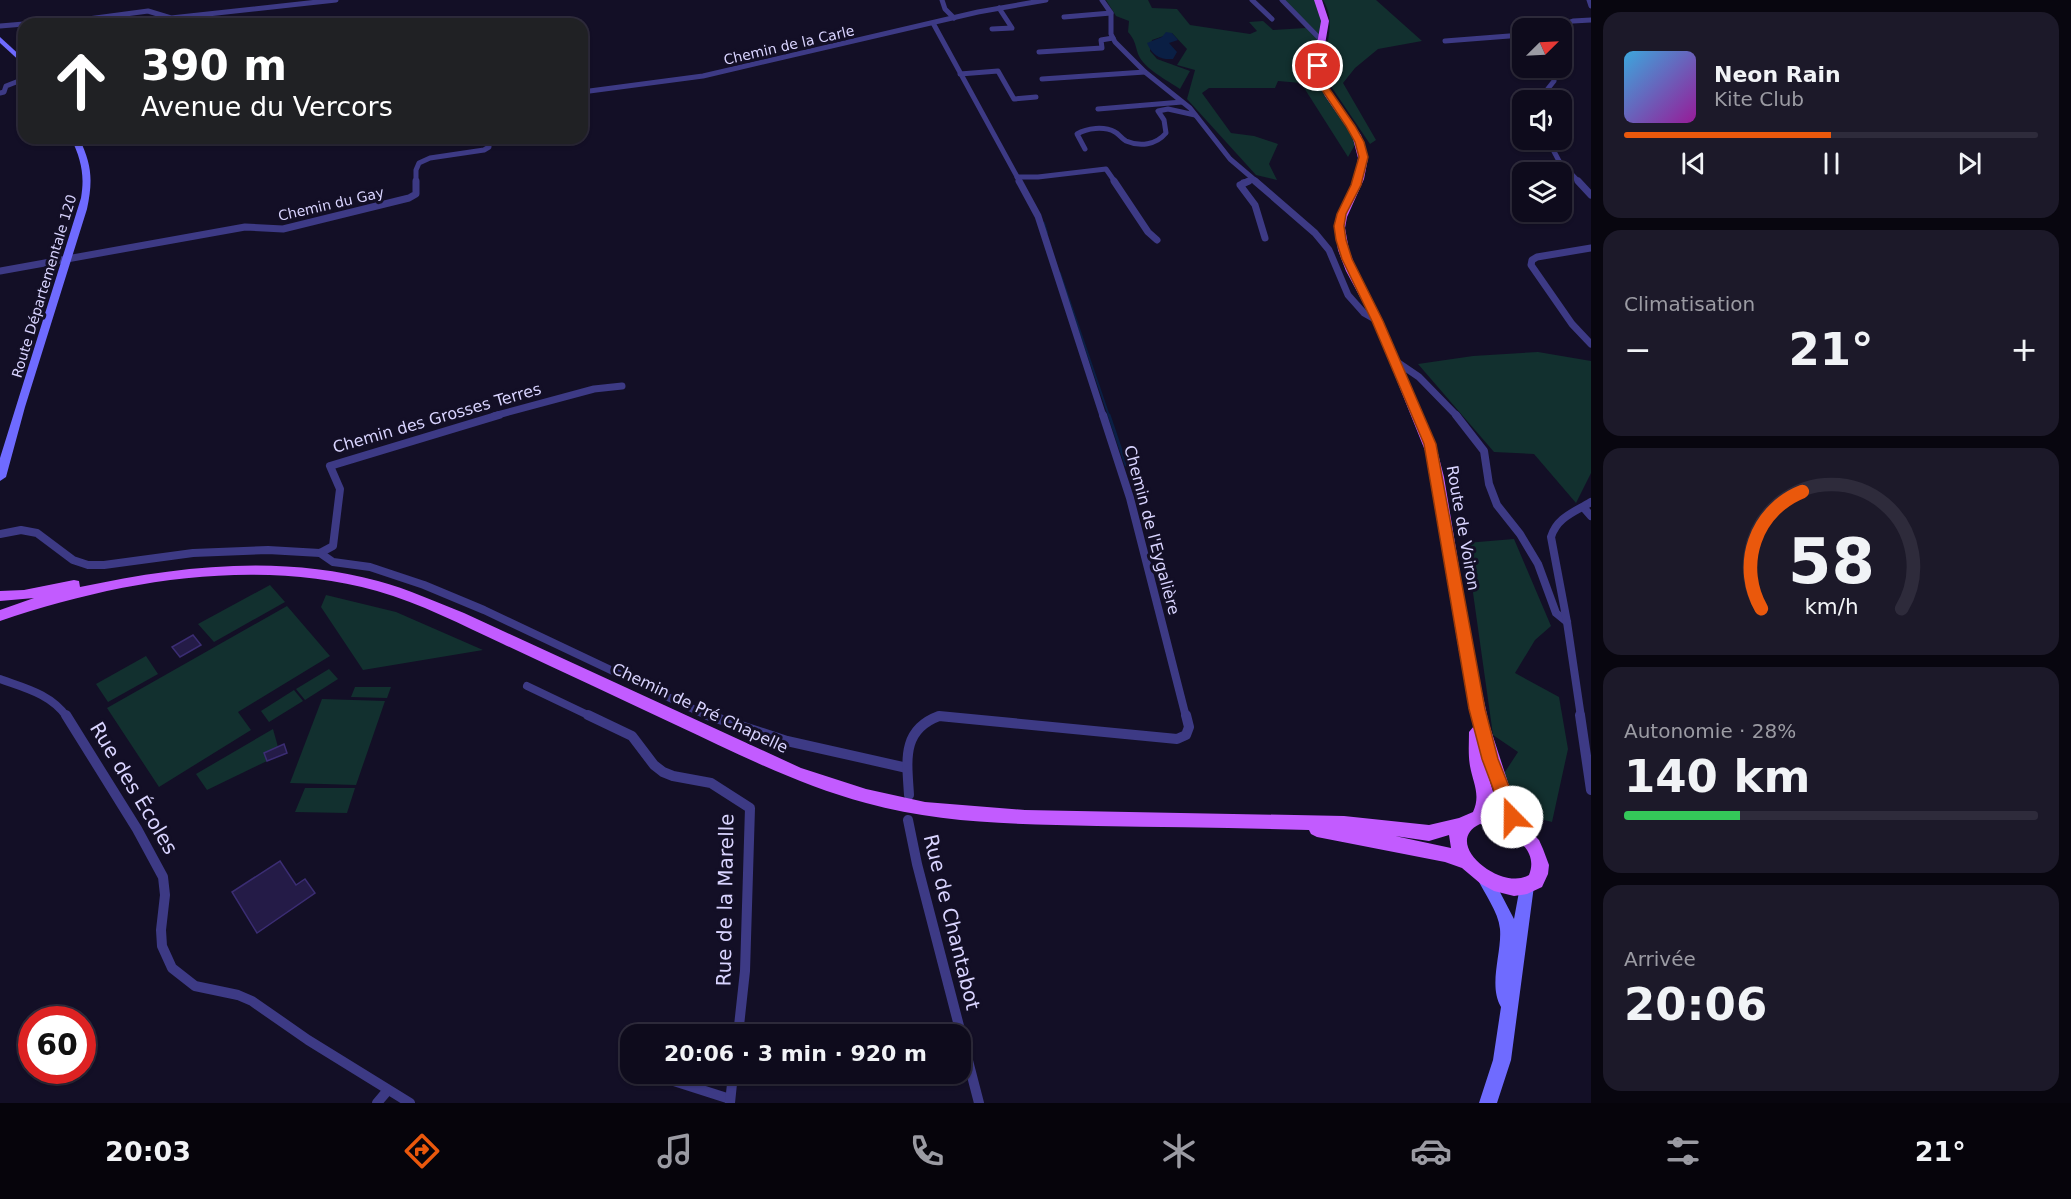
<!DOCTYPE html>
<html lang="fr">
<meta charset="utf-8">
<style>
body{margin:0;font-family:"DejaVu Sans",sans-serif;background:#1c1929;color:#f1f3f6;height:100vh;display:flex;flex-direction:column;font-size:22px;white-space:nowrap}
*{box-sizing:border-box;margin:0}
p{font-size:20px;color:#9b9ba3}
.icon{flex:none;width:33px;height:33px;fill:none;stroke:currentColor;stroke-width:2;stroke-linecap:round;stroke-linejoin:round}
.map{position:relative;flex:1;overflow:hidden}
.sheet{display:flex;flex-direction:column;gap:12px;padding:12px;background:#08060f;width:480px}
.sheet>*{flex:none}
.guide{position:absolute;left:18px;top:18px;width:570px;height:126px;border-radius:18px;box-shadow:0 2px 4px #0004,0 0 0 2px #2e2b3b;background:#202124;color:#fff;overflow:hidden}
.needle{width:39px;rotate:66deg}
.controls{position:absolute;left:1512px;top:18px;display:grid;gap:12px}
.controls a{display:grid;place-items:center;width:60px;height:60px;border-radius:12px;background:#0e0b1c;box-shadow:0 2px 4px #0004,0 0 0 2px #2e2b3b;font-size:30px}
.speed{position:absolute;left:18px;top:1006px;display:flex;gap:12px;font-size:30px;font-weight:700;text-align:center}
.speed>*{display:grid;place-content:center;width:78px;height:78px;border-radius:50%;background:#0e0b1c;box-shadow:0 2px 4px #0004,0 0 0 2px #2e2b3b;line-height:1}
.speed .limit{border:9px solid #d22;background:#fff;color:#111}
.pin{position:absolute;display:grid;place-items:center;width:51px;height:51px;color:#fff;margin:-26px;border:3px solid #fff;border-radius:50%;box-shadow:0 2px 6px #0007}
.me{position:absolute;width:66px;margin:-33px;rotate:338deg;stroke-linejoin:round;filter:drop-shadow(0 0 4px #0008)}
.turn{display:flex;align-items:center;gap:21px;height:126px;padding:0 24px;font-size:27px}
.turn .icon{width:78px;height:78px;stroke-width:2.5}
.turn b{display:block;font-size:42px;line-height:51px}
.big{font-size:45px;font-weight:700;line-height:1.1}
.sheet .card{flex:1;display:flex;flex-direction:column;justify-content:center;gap:9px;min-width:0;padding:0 21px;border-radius:18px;background:#1c1929}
.sheet .dial{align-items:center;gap:0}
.dial svg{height:156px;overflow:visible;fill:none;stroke:#2e2b3b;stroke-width:7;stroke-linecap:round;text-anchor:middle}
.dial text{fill:#f1f3f6;stroke:none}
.song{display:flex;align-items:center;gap:18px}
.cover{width:72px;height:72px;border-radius:9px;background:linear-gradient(135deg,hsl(200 70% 55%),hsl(300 70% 35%))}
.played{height:6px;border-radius:3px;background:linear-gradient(90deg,#ea580c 50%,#2e2b3b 50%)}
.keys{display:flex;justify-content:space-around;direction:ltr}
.heat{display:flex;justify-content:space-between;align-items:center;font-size:33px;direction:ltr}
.charge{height:9px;border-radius:4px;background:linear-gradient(90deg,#34c759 28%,#2e2b3b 0)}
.trip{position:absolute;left:620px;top:1024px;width:351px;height:60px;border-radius:18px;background:#0e0b1c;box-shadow:0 2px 4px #0004,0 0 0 2px #2e2b3b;font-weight:700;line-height:60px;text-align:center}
.tabs{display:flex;height:96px;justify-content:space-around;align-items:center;background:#06040b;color:#9b9ba3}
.tabs .icon{width:42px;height:42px}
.tabs .selected{color:#ea580c}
.tabs b{font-size:27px;color:#f1f3f6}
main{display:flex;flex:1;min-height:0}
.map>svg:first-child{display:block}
</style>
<main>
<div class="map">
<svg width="1591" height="1103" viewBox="0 0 1591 1103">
<rect width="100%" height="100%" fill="#130f26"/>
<g fill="#12302f">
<path d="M 1106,0 L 1148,0 L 1152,8 L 1177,9 L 1190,25 L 1250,34 L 1257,31 L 1249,22 L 1263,21 L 1273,30 L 1306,28 L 1281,0 L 1315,0 L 1323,20 L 1314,62 L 1318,83 L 1356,143 L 1348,157 L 1301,83 L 1278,81 L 1275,88 L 1209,88 L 1202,93 L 1231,133 L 1254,136 L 1278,144 L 1269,164 L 1277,180 L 1256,175 L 1187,99 L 1195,70 L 1177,65 L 1187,49 L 1172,33 L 1152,40 L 1150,51 L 1157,59 L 1190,71 L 1180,89 C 1167,80 1144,69 1138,54 C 1135,44 1135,40 1128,32 L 1129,21 L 1116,16 Z"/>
<path d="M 1323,0 L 1376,0 L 1422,41 L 1378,49 L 1355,68 L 1343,83 L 1376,140 L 1370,144 L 1322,73 C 1325,48 1337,22 1323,0 Z"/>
<path d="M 1538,352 L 1591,361 L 1591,473 L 1576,503 L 1534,454 L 1494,452 L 1418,364 L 1473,356 Z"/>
<path d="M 1514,539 L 1551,626 L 1535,640 L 1515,673 L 1559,697 L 1568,749 L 1552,822 L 1526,815 L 1503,775 L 1518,752 L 1493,735 L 1466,543 Z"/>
<path d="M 270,585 L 285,602 L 214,642 L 198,624 Z"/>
<path d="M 326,595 L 396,612 L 483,650 L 363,670 L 321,607 Z"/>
<path d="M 287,606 L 330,656 L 238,712 L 251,730 L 159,787 L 107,708 Z"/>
<path d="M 146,656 L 158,674 L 108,702 L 96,684 Z"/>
<path d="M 329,669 L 338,679 L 305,700 L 296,689 Z"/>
<path d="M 355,687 L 391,687 L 387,698 L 351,697 Z"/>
<path d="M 294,690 L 303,701 L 269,722 L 261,711 Z"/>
<path d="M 322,699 L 385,701 L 356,785 L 290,783 Z"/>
<path d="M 273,729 L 278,747 L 264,753 L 267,761 L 207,790 L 196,774 Z"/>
<path d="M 305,788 L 355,788 L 347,813 L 295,812 Z"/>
</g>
<path fill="#0a1f44" d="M 1166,32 L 1172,33 L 1178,40 L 1169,43 L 1177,52 L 1173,59 C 1160,60 1152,55 1147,43 L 1162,37 Z"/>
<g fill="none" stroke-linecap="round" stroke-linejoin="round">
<g stroke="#0a1f44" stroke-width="2">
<path d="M 1044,223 L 1047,233"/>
<path d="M 1060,273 L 1109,416"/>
</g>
<path stroke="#0a1f44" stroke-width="3" d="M 1109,415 L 1126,465"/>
</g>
<g fill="#241b47" stroke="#3b2d73" stroke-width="1.5">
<path d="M 193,635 L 201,645 L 180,657 L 172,647 Z"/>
<path d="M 284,744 L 287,753 L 267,761 L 264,753 Z"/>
<path d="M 280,861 L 296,885 L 305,879 L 315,893 L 257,933 L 232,892 Z"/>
</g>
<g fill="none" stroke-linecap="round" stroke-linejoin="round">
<g stroke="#3d3a85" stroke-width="5">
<path d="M 942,0 L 945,9 L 954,18"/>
<path d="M 1102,0 L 1111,13 L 1111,34 L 1115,42 L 1145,72 L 1190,108 L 1230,159 L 1257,182"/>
<path d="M 1252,0 L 1272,19"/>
<path d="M 1282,0 L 1323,42"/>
<path d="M 1589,0 L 1591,6"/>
<path d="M 1064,17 L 1111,13"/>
<path d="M 933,23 L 1020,182"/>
<path d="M 28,24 L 73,21 L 148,11 L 171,18 L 336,0"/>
<path d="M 0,26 L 24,24"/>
<path d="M 1554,28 L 1573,21 L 1591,20"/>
<path d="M 992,29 L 1012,28 L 999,8"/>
<path d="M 1445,41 L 1522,35"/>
<path d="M 1039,52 L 1102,48 L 1101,40 L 1113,38"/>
<path d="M 960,74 L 998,71 L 1014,99 L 1036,97"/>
<path d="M 1042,79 L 1145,72"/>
<path d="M 582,92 L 703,76 L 978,12 L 1046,0"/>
<path d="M 0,93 L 4,92 L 6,86 L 24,79"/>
<path d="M 1539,100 L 1554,81 L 1555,68"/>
<path d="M 1098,109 L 1182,102"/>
<path d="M 1548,140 L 1559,161 L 1579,182"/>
<path d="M 1085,149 L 1077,134 C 1087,128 1104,126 1115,132 C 1119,134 1122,139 1126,141 C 1140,147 1156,145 1166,133 L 1164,120 L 1158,111 L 1168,109 L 1195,115"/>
<path d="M 1017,177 L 1038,177 L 1106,169 L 1115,182"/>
<path d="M 416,182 L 416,170 L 419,163 L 430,158 L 484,150 L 489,147 L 489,138"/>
<path d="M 1243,182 L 1253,180"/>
</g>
<g stroke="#3d3a85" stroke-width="7">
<path d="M 1019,181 L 1038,216 L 1103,416"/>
<path d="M 1114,181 L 1148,232 L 1157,240"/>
<path d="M 1249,181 L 1240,185 L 1255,205 L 1265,238"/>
<path d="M 1255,181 L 1315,233 L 1329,250 L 1348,295 L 1364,313 L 1378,321"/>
<path d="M 1578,181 L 1591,195"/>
<path d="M 1591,248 L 1537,257 L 1532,260 L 1531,265 L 1572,324 L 1591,344"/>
<path d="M 0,271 L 245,227 L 283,229 L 409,198 L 416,194 L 416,181"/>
<path d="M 1394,360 L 1419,377 L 1457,416"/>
<path d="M 494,416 L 594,389 L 622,386"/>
</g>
<g stroke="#3d3a85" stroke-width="8">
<path d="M 1103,415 L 1130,498 L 1186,717"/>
<path d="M 1456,415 L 1484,451 L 1489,484 L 1497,505 L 1520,534 L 1538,564 L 1556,613 L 1567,622"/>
<path d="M 1584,508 L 1591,516"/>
<path d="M 0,534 L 21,530 L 37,533 L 73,560 L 88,565 L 104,565 L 193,553 L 268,550 L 320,553 L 333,546 L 340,489 L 330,466 L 499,415"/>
<path d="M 320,553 L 333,562 L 370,567 L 424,585 L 484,610 L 710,717"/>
<path d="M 0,679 C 25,688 51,694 67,717"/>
<path d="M 527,686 L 592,717"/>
<path d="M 937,717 L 947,717"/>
<path d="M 1581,717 L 1567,622 L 1551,537 C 1557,517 1575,512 1591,502"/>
</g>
<g stroke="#3d3a85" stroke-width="10">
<path d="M 66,715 L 137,829 L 163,877 L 165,895 L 161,930 L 162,946 L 172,968 L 195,986 L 238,995 L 252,1001 L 308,1040 L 410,1103"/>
<path d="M 588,715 L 632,736 L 654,765 L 663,772 L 673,776 L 711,783 L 750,808 L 745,971 L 738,1035"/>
<path d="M 707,715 L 787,741 L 907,768"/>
<path d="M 1580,715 L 1591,790"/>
<path d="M 909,795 C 907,761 901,730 939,716 L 1177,739 L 1186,735 L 1189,727 L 1186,715"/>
<path d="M 908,820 L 917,864 L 979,1103"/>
<path d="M 655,1075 L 730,1099"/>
<path d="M 377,1103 L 388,1090"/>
<path d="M 730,1103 L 733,1074"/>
</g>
<g fill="#6f6bff" fill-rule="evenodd">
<path d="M 0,37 L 24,59 L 24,65 L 0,43 Z"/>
<path d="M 71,138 L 79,138 C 92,165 93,180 87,209 L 25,407 L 6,477 L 0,481 L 0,458 L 81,198 C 85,175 81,159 71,138 Z"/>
<path d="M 1485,871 L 1490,873 L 1514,919 L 1521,881 L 1526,879 L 1531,881 L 1534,886 L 1511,1060 L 1497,1103 L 1479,1103 L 1493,1060 L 1501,1007 C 1488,985 1502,953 1500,929 C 1498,911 1485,895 1477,878 L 1480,873 Z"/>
</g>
<path fill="#c25bff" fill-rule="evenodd" d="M 1314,0 L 1322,0 L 1329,21 L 1323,56 L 1323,75 L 1333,96 L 1361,135 L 1368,158 L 1364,179 L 1347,217 L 1345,228 L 1349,250 L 1357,271 L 1383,321 L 1435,442 L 1444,477 L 1473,651 L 1489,724 L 1512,795 L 1524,825 L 1539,840 L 1543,849 L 1549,865 L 1548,874 L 1542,887 L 1527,894 L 1514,896 L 1494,891 L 1481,884 L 1462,868 L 1445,862 L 1317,837 L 1311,834 L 1309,830 C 1238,828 1168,827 1097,826 C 1020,824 941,824 866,803 C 799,785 738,754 676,725 C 618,698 561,671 503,644 C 462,625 420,603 377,591 C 253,557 118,581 0,621 L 0,610 L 34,598 L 0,601 L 0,591 L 24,590 L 74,580 L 79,581 L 80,587 C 178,566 280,554 378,581 C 408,589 436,602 464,613 L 801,768 L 866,789 L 925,802 L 1025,810 L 1344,816 L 1429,825 L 1459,818 L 1473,812 C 1481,795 1473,783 1470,766 C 1468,754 1469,743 1469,732 L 1474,726 L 1459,651 L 1426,453 L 1373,321 L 1346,271 L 1338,250 L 1335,228 L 1337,217 L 1355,179 L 1358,158 L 1352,135 L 1325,96 L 1315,75 L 1315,56 L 1321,21 ZM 1486,768 L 1503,814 L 1490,811 L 1494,795 ZM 1480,824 C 1503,827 1541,846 1529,875 C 1502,892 1440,843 1480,824 ZM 1449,835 L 1451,848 L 1395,836 L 1429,841 Z"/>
</g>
<path fill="#ea580c" stroke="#983908" stroke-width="1.5" d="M 1318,64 L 1322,66 L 1326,84 L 1355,126 L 1364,142 L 1368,157 L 1361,185 L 1346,214 L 1344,226 L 1346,240 L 1352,259 L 1383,321 L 1436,444 L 1485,709 L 1498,759 L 1521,817 L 1518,823 L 1512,825 L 1506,823 L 1482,759 L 1469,709 L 1424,444 L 1372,321 L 1342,259 L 1336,240 L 1334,226 L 1337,214 L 1351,185 L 1359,157 L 1355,142 L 1346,126 L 1318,84 L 1314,66 Z"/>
<g text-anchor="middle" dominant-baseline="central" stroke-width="6" stroke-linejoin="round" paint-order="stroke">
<g font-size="14" fill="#d9d4ff" stroke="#130f26">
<text transform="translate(789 45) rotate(-13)">Chemin de la Carle</text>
<text transform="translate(331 204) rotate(-13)">Chemin du Gay</text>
<text transform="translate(44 286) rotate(-73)">Route Départementale 120</text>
</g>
<g font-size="16" fill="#d9d4ff" stroke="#130f26">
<text transform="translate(437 418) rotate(-16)">Chemin des Grosses Terres</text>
<text transform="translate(1463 528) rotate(80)">Route de Voiron</text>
<text transform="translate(1152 530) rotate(75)">Chemin de l'Eygalière</text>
<text transform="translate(700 708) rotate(25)">Chemin de Pré Chapelle</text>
</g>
<g font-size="20" fill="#d9d4ff" stroke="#130f26">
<text transform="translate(134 788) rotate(59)">Rue des Écoles</text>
<text transform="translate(725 900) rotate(-89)">Rue de la Marelle</text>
<text transform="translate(952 922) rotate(76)">Rue de Chantabot</text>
</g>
</g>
</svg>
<div class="controls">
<a><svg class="needle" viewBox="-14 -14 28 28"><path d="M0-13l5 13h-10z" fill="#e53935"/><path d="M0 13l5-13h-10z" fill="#9b9ba3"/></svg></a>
<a><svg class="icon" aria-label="sound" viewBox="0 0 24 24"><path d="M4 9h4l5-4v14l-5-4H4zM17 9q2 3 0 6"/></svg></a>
<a><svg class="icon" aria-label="layers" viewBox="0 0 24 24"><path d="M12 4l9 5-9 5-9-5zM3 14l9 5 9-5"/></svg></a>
</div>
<div class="speed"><div class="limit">60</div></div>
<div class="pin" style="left:1318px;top:66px;background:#d93025"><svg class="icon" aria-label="arrive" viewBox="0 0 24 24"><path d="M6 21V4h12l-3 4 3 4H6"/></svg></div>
<svg class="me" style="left:1512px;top:817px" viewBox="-20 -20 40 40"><circle r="19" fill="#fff"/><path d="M0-13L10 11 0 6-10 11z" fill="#ea580c"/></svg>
<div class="trip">20:06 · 3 min · 920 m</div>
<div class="guide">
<div class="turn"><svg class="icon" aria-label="ahead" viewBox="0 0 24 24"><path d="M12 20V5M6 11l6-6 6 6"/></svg><div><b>390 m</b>Avenue du Vercors</div></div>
</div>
</div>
<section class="sheet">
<div class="card">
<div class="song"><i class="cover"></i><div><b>Neon Rain</b><p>Kite Club</p></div></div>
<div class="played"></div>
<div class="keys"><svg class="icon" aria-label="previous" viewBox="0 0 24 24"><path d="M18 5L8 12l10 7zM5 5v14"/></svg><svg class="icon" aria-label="pause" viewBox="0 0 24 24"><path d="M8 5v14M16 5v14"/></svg><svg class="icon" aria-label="next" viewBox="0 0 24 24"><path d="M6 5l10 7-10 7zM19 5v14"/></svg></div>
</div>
<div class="card"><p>Climatisation</p>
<div class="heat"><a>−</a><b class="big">21°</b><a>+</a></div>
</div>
<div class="card dial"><svg viewBox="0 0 100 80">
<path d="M14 69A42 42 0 1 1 86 69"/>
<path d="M14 69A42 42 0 0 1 35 9" stroke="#ea580c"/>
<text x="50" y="56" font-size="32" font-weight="700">58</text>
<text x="50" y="72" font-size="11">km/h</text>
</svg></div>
<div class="card"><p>Autonomie · 28%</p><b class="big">140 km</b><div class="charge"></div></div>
<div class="card"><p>Arrivée</p><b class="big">20:06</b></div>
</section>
</main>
<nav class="tabs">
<b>20:03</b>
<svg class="icon selected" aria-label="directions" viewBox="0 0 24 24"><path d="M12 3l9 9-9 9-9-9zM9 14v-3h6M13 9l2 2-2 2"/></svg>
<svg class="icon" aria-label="music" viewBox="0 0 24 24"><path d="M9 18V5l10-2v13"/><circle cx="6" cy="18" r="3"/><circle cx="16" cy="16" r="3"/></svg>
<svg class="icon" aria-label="phone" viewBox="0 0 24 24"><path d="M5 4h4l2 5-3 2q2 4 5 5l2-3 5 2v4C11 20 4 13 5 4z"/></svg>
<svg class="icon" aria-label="climate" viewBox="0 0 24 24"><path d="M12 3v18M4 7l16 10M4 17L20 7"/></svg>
<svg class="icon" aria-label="car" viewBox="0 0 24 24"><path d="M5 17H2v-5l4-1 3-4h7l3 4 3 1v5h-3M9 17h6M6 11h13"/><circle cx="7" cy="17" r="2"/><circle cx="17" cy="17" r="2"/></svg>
<svg class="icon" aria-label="filters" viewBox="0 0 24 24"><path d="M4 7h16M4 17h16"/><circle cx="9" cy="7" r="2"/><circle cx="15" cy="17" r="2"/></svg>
<b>21°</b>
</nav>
